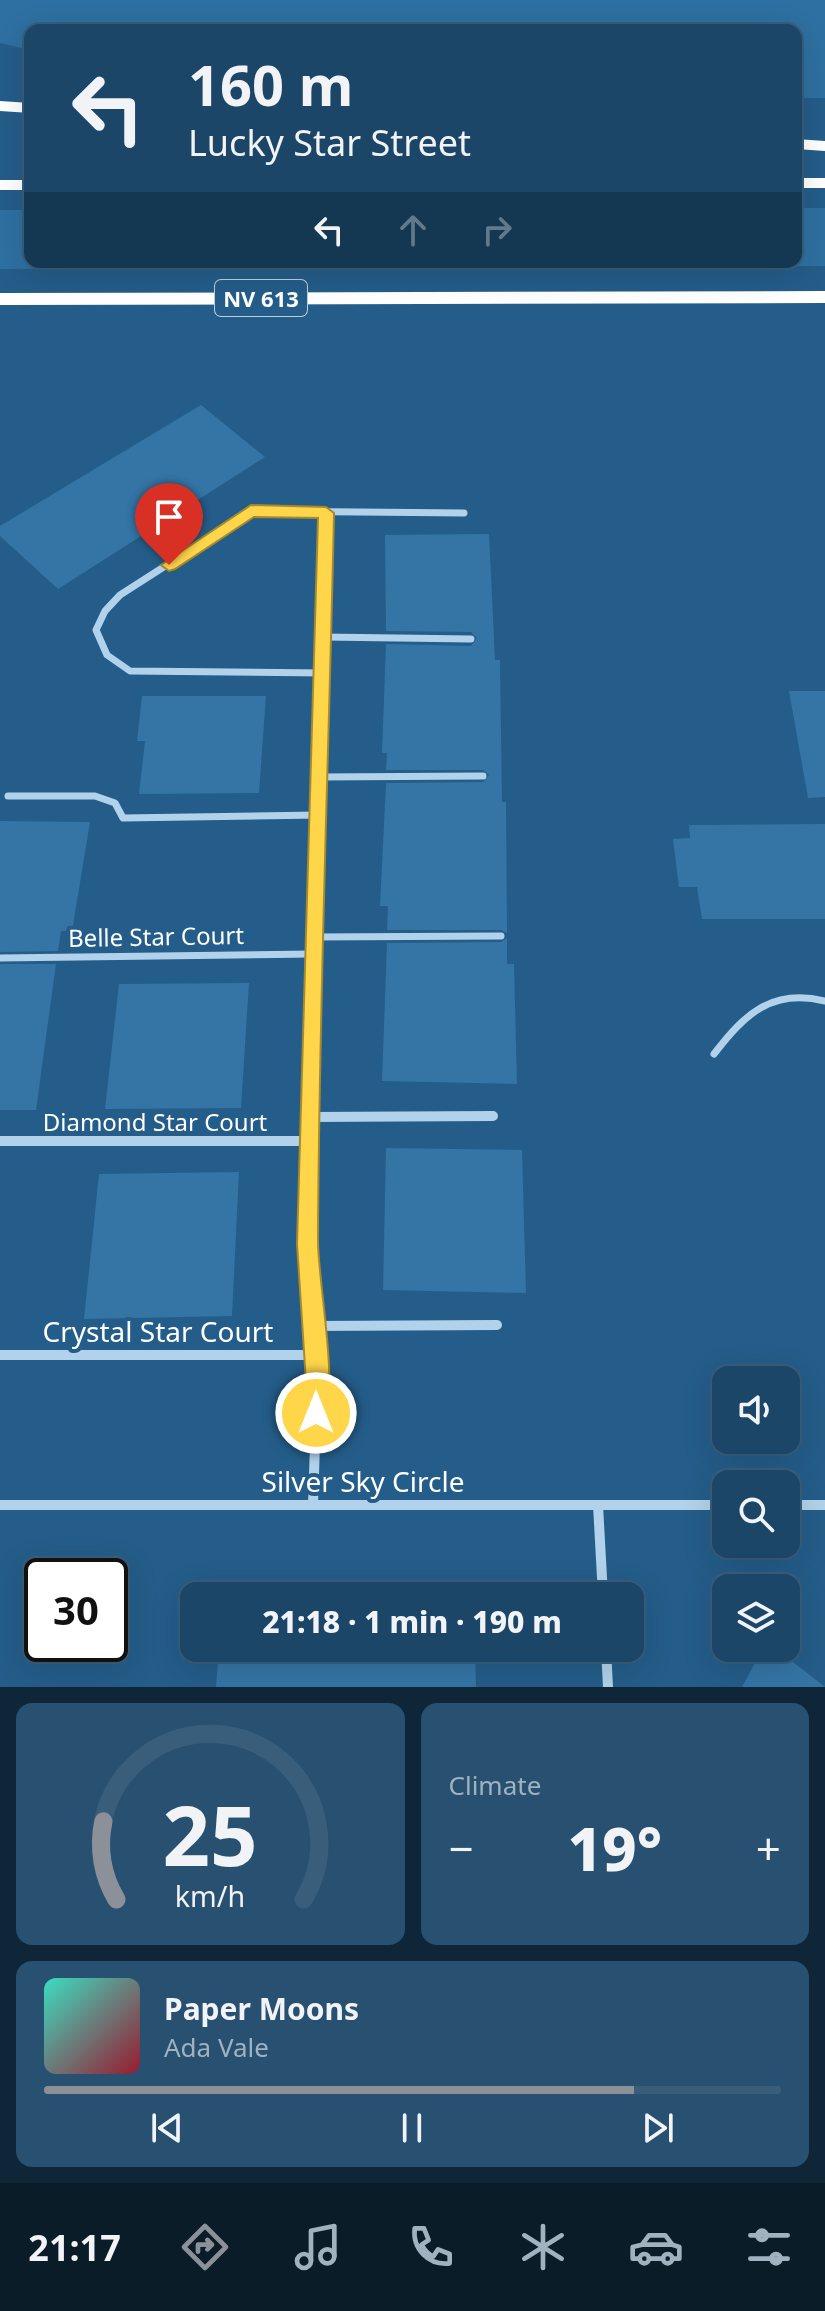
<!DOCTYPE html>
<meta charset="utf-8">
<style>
body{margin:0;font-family:"Noto Sans",sans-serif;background:#285070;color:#f1f3f6;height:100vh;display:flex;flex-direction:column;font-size:30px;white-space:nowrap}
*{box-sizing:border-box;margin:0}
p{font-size:26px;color:#a0b1c0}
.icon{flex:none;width:44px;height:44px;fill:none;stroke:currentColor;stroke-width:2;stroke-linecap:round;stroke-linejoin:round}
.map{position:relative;height:1687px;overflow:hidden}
.details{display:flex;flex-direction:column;gap:16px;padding:16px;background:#0f2639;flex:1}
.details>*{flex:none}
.banner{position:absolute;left:24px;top:24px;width:778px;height:244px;border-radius:16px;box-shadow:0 8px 32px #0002,0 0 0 2px #395e7b;background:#1b4667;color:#f1f3f6;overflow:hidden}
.tools{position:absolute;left:712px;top:1366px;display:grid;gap:16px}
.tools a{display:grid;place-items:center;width:88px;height:88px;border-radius:16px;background:#1b4667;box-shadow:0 8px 32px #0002,0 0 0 2px #395e7b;font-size:40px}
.speed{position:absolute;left:24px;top:1558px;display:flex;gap:16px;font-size:40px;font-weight:700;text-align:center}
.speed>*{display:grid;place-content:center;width:104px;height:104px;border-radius:50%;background:#1b4667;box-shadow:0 8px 32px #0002,0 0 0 2px #395e7b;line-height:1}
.speed .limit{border:4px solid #111;border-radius:12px;background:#fff;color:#111}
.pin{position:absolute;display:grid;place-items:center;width:68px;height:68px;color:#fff;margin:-82px -34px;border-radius:50% 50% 50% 0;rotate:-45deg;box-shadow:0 0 8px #0007}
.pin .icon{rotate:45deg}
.me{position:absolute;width:88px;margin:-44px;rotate:0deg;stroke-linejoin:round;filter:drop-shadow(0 0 6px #0008)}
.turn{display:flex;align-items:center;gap:28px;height:168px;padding:0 32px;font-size:36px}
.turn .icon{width:104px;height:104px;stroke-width:2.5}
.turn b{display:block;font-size:56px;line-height:68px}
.lanes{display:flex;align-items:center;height:76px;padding:0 32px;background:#0003;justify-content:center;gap:40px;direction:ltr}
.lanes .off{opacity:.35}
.big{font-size:60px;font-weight:800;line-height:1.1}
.details .widget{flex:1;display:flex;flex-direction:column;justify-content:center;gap:12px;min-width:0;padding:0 28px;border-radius:16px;background:#285070}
.details .dial{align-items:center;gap:0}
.dial svg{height:208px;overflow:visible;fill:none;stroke:#395e7b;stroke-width:7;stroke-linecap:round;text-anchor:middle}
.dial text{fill:#f1f3f6;stroke:none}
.song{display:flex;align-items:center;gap:24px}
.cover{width:96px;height:96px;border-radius:12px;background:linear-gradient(135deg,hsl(170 70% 55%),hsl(350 70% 35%))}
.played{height:8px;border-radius:4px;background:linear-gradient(90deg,#8c9099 80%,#395e7b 80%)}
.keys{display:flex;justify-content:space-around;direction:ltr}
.heat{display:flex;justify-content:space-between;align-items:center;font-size:44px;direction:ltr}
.details .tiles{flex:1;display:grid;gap:16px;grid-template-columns:1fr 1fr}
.widget:last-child{grid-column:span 2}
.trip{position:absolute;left:180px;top:1582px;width:464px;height:80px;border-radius:16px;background:#1b4667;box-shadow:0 8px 32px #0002,0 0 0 2px #395e7b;font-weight:800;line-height:80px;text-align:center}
.tab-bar{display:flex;height:128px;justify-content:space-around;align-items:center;background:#0b1c29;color:#a0b1c0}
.tab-bar .icon{width:56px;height:56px}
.tab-bar .current{color:#8c9099}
.tab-bar b{font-size:36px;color:#f1f3f6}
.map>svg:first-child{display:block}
</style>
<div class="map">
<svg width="825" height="1687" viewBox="0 0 825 1687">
<rect width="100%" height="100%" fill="#245d89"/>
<g fill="#2e70a1">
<path d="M 0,0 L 825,0 L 825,98 L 796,98 L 796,30 L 30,30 L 30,50 L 0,43 Z"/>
<path d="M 796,208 L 825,208 L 825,266 L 0,269 L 0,210 L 30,210 L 30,262 L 796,262 Z"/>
</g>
<g fill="#3475a6">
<path d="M 201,405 L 265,457 L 58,589 L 0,536 L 0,526 Z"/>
<path d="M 489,534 L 495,660 L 500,660 L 502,802 L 506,802 L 507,933 L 501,930 L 387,930 L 388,906 L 380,906 L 386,783 L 483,782 L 489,775 L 483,770 L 386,770 L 387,753 L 382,753 L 386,644 L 471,646 L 477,638 L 471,632 L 386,631 L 385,535 Z"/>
<path d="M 789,691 L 825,691 L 825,797 L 808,798 Z"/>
<path d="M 142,696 L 266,696 L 259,793 L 139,794 L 145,741 L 137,741 Z"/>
<path d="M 0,821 L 90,822 L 72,931 L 61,931 L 58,951 L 0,952 Z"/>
<path d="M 825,824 L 825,919 L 702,919 L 697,887 L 679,887 L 673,839 L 690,838 L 689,825 Z"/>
<path d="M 507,938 L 507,964 L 514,964 L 517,1084 L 382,1081 L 387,943 L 501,942 Z"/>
<path d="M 0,964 L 56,964 L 36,1110 L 0,1110 Z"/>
<path d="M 249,983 L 241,1108 L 105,1109 L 119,984 Z"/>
<path d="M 386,1148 L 522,1150 L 526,1293 L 383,1290 Z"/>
<path d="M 239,1172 L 232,1316 L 84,1319 L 99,1174 Z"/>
<path d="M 219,1648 L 475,1648 L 476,1687 L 216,1687 Z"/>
<path d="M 763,1648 L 775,1648 L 825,1687 L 742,1687 Z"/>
</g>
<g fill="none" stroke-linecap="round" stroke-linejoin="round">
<path stroke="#b1d2ea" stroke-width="7" d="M 714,1054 C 744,1015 771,988 825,1001"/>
<g stroke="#b1d2ea" stroke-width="7">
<path d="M 323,637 L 471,639"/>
<path d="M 324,673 L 130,671 L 107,655 L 96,630 L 105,611 L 120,595 L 251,511 L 464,513"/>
<path d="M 319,777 L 483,776"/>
<path d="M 8,796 L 95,796 L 115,803 L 123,818 L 318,815"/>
<path d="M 314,937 L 501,936"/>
<path d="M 0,958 L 313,954"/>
<path d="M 314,981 L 326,513"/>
</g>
<g stroke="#b1d2ea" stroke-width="10">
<path d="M 311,1117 L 493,1116"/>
<path d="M 0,1141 L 311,1141"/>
<path d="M 313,1326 L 497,1325"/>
<path d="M 0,1355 L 315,1355"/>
<path d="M 0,1505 L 726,1505"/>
<path d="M 313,1505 L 317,1382 L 307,1244 L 314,979"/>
<path d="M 598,1505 L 603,1596"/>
<path d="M 786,1505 L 825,1505"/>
<path d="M 606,1648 L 608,1687"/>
</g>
<g fill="#fff" fill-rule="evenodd">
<path d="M 0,101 L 30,103 L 30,113 L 0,111 Z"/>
<path d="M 796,139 L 825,141 L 825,151 L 796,149 Z"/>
<rect x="796" y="178" width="29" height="10"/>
<rect x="0" y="180" width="30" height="10"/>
<path d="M 825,291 L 825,303 L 0,305 L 0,293 Z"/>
</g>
</g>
<path fill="#ffd54a" stroke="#a68a30" stroke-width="2" d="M 251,505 L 326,507 L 334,513 C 329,755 319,998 318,1240 C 318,1283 339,1386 324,1421 L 316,1424 L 308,1421 L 305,1413 L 306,1382 L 297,1244 L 318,518 L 254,517 L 175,569 L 169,571 L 161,565 Z"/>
<g text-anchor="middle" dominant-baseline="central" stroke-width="8" stroke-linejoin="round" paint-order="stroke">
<rect fill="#245d89" stroke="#bdcedc" stroke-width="2" x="215" y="280" width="92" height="36" rx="6"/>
<g font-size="22" font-weight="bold" fill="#fff">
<text x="261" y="298">NV 613</text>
</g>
<g font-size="24" fill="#fff" stroke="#245d89">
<text transform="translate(156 936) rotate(-1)">Belle Star Court</text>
<text x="155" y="1121">Diamond Star Court</text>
</g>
<g font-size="28" fill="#fff" stroke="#245d89">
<text x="158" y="1331">Crystal Star Court</text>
<text x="363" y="1481">Silver Sky Circle</text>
</g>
</g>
</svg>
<div class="tools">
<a><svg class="icon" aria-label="sound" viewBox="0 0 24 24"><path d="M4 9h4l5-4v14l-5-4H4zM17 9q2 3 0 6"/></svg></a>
<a><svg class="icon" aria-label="search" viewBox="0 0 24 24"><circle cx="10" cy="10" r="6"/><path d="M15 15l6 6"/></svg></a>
<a><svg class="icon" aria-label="layers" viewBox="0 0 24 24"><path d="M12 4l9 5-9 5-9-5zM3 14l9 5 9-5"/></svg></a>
</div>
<div class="speed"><div class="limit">30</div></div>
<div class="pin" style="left:169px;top:565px;background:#d93025"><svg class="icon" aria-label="arrive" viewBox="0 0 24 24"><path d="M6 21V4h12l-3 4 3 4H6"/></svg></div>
<svg class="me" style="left:316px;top:1413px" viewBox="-20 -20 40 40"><circle r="17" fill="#ffd54a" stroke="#fff" stroke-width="3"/><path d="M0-11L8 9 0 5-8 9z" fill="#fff"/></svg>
<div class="trip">21:18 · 1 min · 190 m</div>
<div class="banner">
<div class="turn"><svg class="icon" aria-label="left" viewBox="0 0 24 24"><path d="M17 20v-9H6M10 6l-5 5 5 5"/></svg><div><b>160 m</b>Lucky Star Street</div></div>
<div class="lanes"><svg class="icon" aria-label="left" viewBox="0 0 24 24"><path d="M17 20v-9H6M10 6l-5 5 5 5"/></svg><svg class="icon off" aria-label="ahead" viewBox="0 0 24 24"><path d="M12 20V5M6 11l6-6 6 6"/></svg><svg class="icon off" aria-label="right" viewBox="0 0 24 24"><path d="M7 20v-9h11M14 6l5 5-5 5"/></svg></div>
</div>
</div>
<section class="details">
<div class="tiles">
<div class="widget dial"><svg viewBox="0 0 100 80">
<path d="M14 69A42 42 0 1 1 86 69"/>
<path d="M14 69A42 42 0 0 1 9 39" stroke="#8c9099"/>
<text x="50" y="56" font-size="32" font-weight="700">25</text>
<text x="50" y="72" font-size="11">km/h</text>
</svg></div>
<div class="widget"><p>Climate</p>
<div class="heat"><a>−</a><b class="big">19°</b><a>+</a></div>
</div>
<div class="widget">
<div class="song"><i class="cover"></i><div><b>Paper Moons</b><p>Ada Vale</p></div></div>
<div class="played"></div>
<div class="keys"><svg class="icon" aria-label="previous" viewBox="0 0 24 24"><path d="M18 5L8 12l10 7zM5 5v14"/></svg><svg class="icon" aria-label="pause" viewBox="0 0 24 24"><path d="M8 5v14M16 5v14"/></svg><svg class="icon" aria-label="next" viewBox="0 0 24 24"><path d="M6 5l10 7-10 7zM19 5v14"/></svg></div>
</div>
</div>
</section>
<nav class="tab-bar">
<b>21:17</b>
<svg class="icon current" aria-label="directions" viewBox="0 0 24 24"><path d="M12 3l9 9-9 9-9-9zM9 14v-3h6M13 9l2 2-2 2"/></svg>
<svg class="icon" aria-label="music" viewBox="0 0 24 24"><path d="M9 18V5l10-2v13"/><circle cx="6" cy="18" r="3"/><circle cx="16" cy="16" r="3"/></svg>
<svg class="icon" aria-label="phone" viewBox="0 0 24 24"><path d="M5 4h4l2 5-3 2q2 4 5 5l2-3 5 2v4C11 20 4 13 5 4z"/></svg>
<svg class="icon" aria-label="climate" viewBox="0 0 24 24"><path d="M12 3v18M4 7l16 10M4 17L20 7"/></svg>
<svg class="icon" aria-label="car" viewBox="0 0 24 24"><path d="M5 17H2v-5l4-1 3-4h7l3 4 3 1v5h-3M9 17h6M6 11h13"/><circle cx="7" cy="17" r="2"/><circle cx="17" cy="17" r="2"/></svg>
<svg class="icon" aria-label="filters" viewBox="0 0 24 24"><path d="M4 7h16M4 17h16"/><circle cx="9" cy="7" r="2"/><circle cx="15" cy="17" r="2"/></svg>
</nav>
